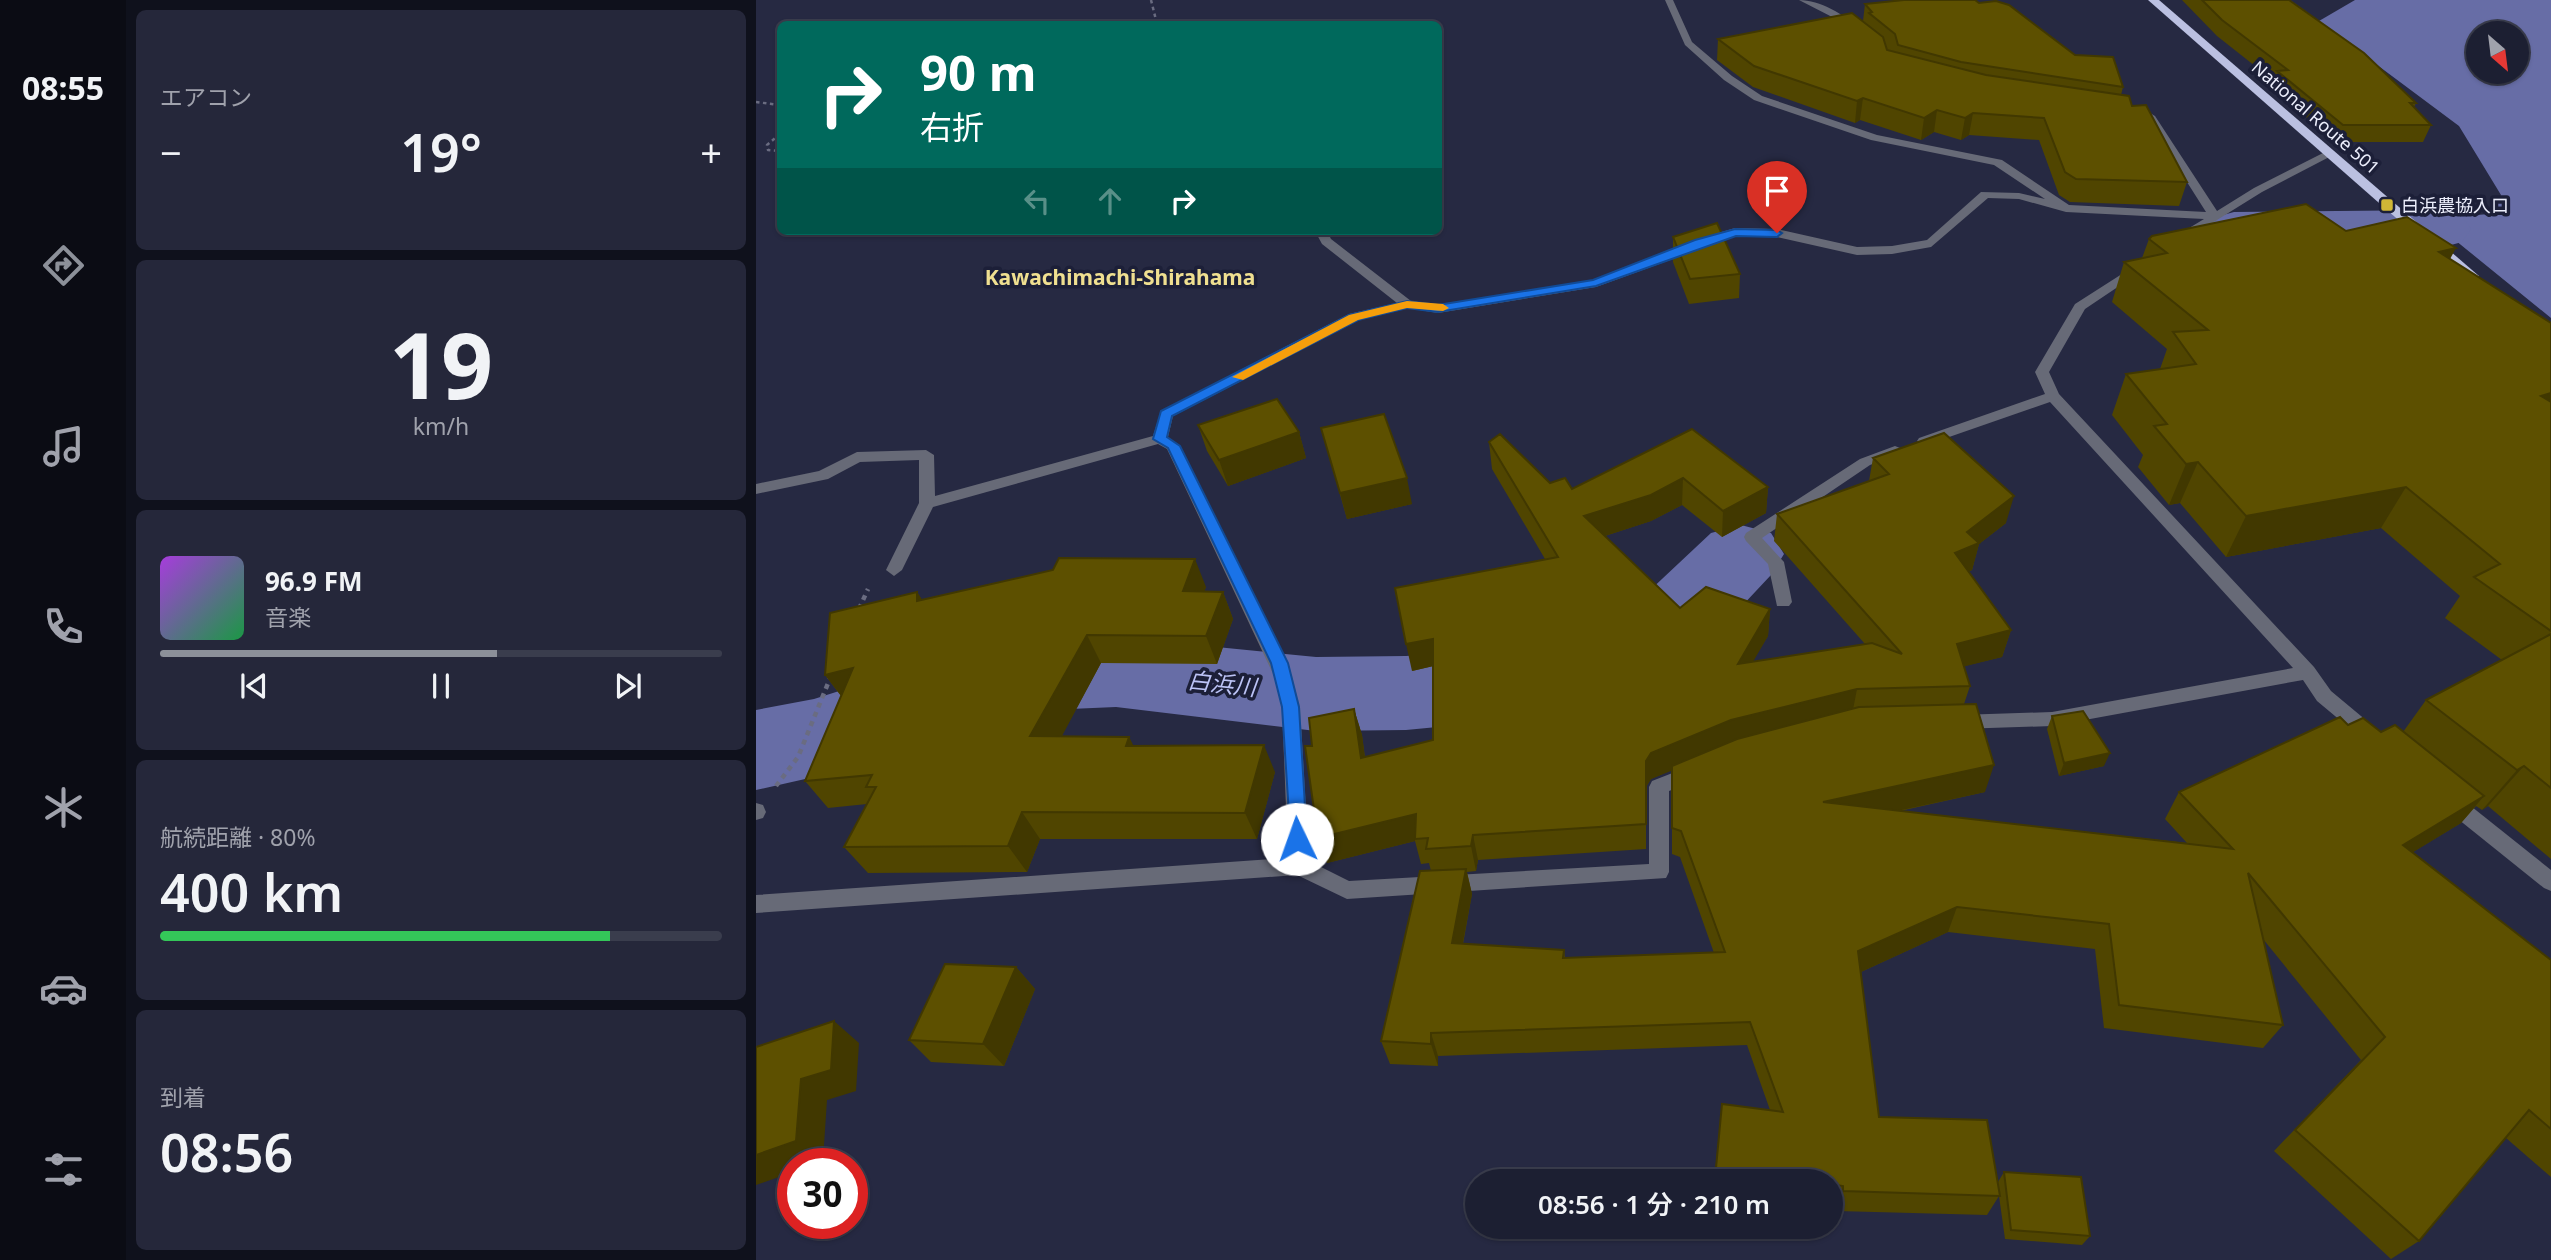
<!DOCTYPE html>
<html lang="ja">
<meta charset="utf-8">
<style>
body{margin:0;font-family:"Noto Sans","Noto Sans JP",sans-serif;background:#25273a;color:#f1f3f6;height:100vh;display:flex;flex-direction:column;font-size:26px;white-space:nowrap}
*{box-sizing:border-box;margin:0}
p{font-size:23px;color:#a0a2ac}
.icon{flex:none;width:38px;height:38px;fill:none;stroke:currentColor;stroke-width:2;stroke-linecap:round;stroke-linejoin:round}
.map{position:relative;flex:1;overflow:hidden}
.sheet{display:flex;flex-direction:column;gap:10px;padding:10px;background:#0f111c;width:630px}
.sheet>*{flex:none}
.top-card{position:absolute;left:21px;top:21px;width:665px;height:214px;border-radius:10px;box-shadow:0 2px 5px #0004,0 0 0 2px #3a3d4d;background:#00695c;color:#fff;overflow:hidden}
.needle{width:46px;rotate:152deg}
.tools{position:absolute;left:1710px;top:21px;display:grid;gap:14px}
.tools a{display:grid;place-items:center;width:63px;height:63px;border-radius:50%;background:#1c1f32;box-shadow:0 2px 5px #0004,0 0 0 2px #3a3d4d;font-size:35px}
.speed{position:absolute;left:21px;top:1148px;display:flex;gap:14px;font-size:35px;font-weight:700;text-align:center}
.speed>*{display:grid;place-content:center;width:91px;height:91px;border-radius:50%;background:#1c1f32;box-shadow:0 2px 5px #0004,0 0 0 2px #3a3d4d;line-height:1}
.speed .limit{border:10px solid #d22;background:#fff;color:#111}
.pin{position:absolute;display:grid;place-items:center;width:60px;height:60px;color:#fff;margin:-72px -30px;border-radius:50% 50% 50% 0;rotate:-45deg;box-shadow:0 0 7px #0007}
.pin .icon{rotate:45deg}
.me{position:absolute;width:77px;margin:-38px;rotate:357deg;stroke-linejoin:round;filter:drop-shadow(0 0 5px #0008)}
.turn{display:flex;align-items:center;gap:24px;height:147px;padding:0 28px;font-size:32px}
.turn .icon{width:91px;height:91px;stroke-width:2.5}
.turn b{display:block;font-size:49px;line-height:60px}
.lanes{display:flex;align-items:center;height:66px;padding:0 28px;background:#0003;justify-content:center;gap:35px;direction:ltr}
.lanes .off{opacity:.35}
.big{font-size:52px;font-weight:600;line-height:1.1}
.sheet .tile{flex:1;display:flex;flex-direction:column;justify-content:center;gap:10px;min-width:0;padding:0 24px;border-radius:10px;background:#25273a}
.sheet .dial{align-items:center;gap:0}
.dial b{font-size:91px;line-height:1}
.song{display:flex;align-items:center;gap:21px}
.cover{width:84px;height:84px;border-radius:10px;background:linear-gradient(135deg,hsl(280 70% 55%),hsl(140 70% 35%))}
.played{height:7px;border-radius:4px;background:linear-gradient(90deg,#8c9099 60%,#3a3d4d 60%)}
.keys{display:flex;justify-content:space-around;direction:ltr}
.heat{display:flex;justify-content:space-between;align-items:center;font-size:38px;direction:ltr}
.charge{height:10px;border-radius:5px;background:linear-gradient(90deg,#34c759 80%,#3a3d4d 0)}
.trip{position:absolute;left:709px;top:1169px;width:378px;height:70px;border-radius:35px;background:#1c1f32;box-shadow:0 2px 5px #0004,0 0 0 2px #3a3d4d;font-weight:600;line-height:70px;text-align:center}
main{display:flex;flex:1;min-height:0}
.tab-bar{display:flex;flex-direction:column;width:126px;justify-content:space-around;align-items:center;background:#0b0c14;color:#a0a2ac}
.tab-bar .icon{width:49px;height:49px}
.tab-bar .on{color:#8c9099}
.tab-bar b{font-size:32px;color:#f1f3f6}
.map>svg:first-child{display:block}
</style>
<main>
<nav class="tab-bar">
<b>08:55</b>
<svg class="icon on" aria-label="directions" viewBox="0 0 24 24"><path d="M12 3l9 9-9 9-9-9zM9 14v-3h6M13 9l2 2-2 2"/></svg>
<svg class="icon" aria-label="music" viewBox="0 0 24 24"><path d="M9 18V5l10-2v13"/><circle cx="6" cy="18" r="3"/><circle cx="16" cy="16" r="3"/></svg>
<svg class="icon" aria-label="phone" viewBox="0 0 24 24"><path d="M5 4h4l2 5-3 2q2 4 5 5l2-3 5 2v4C11 20 4 13 5 4z"/></svg>
<svg class="icon" aria-label="climate" viewBox="0 0 24 24"><path d="M12 3v18M4 7l16 10M4 17L20 7"/></svg>
<svg class="icon" aria-label="car" viewBox="0 0 24 24"><path d="M5 17H2v-5l4-1 3-4h7l3 4 3 1v5h-3M9 17h6M6 11h13"/><circle cx="7" cy="17" r="2"/><circle cx="17" cy="17" r="2"/></svg>
<svg class="icon" aria-label="filters" viewBox="0 0 24 24"><path d="M4 7h16M4 17h16"/><circle cx="9" cy="7" r="2"/><circle cx="15" cy="17" r="2"/></svg>
</nav>
<section class="sheet">
<div class="tile"><p>エアコン</p>
<div class="heat"><a>−</a><b class="big">19°</b><a>+</a></div>
</div>
<div class="tile dial"><b>19</b><p>km/h</p></div>
<div class="tile">
<div class="song"><i class="cover"></i><div><b>96.9 FM</b><p>音楽</p></div></div>
<div class="played"></div>
<div class="keys"><svg class="icon" aria-label="previous" viewBox="0 0 24 24"><path d="M18 5L8 12l10 7zM5 5v14"/></svg><svg class="icon" aria-label="pause" viewBox="0 0 24 24"><path d="M8 5v14M16 5v14"/></svg><svg class="icon" aria-label="next" viewBox="0 0 24 24"><path d="M6 5l10 7-10 7zM19 5v14"/></svg></div>
</div>
<div class="tile"><p>航続距離 · 80%</p><b class="big">400 km</b><div class="charge"></div></div>
<div class="tile"><p>到着</p><b class="big">08:56</b></div>
</section>
<div class="map">
<svg width="1795" height="1260" viewBox="0 0 1795 1260">
<rect width="100%" height="100%" fill="#262942"/>
<path fill="#676da6" fill-rule="evenodd" d="M 1534,0 L 1795,0 L 1795,318 L 1673,219 L 1733,214 L 1745,195 L 1703,126 ZM 1722,33 L 1760,33 L 1760,72 L 1722,72 Z"/>
<path fill="#262942" d="M 1534,0 L 1599,0 L 1563,21 Z"/>
<g fill="none" stroke-linecap="round" stroke-linejoin="round">
<g fill="#676da6" fill-rule="evenodd">
<path d="M 1684,210 L 1706,216 L 1715,229 L 1706,242 L 1684,248 L 1478,250 L 1456,244 L 1447,231 L 1456,218 L 1478,212 Z"/>
<path d="M 985,525 L 1015,533 L 1028,554 L 1015,575 L 954,640 L 885,680 L 787,717 L 650,730 L 560,731 L 360,707 L 291,710 L 192,731 L 58,777 L 0,790 L 0,710 L 58,699 L 184,659 L 291,638 L 360,637 L 560,657 L 650,656 L 781,646 L 819,632 L 890,594 L 955,533 Z"/>
</g>
<g stroke="#6a6c81" stroke-width="2.5" stroke-dasharray="3.5 3.5" stroke-linecap="butt">
<path d="M 395,0 L 401,24"/>
<path d="M 0,102 L 24,105"/>
<path d="M 24,134 L 11,145 L 12,150 L 24,151"/>
</g>
<g stroke="#6a6c81" stroke-width="4.5" stroke-dasharray="5 5" stroke-linecap="butt">
<path d="M 103,609 L 112,589"/>
<path d="M 20,786 L 42,757 L 75,676"/>
</g>
<g fill="#676a77" fill-rule="evenodd">
<path d="M 909,0 L 917,0 L 936,42 L 976,76 L 1006,96 L 1121,135 L 1246,160 L 1313,205 L 1450,212 L 1389,116 L 1394,113 L 1399,116 L 1461,211 L 1498,188 L 1569,152 L 1579,154 L 1506,192 L 1424,243 L 1420,242 L 1420,236 L 1448,219 L 1310,212 L 1263,199 L 1232,198 L 1175,247 L 1136,254 L 1101,255 L 1021,237 L 980,236 L 840,287 L 682,313 L 651,308 L 603,320 L 417,416 L 412,437 L 424,446 L 536,676 L 544,707 L 553,861 L 593,881 L 893,864 L 893,787 L 896,781 L 937,765 L 944,767 L 947,773 L 944,779 L 913,791 L 913,872 L 910,878 L 591,899 L 541,875 L 0,913 L 0,895 L 532,858 L 526,707 L 518,676 L 411,449 L 402,444 L 177,507 L 146,570 L 138,576 L 130,570 L 163,503 L 163,460 L 104,462 L 72,479 L 0,494 L 0,484 L 63,471 L 101,452 L 170,450 L 178,455 L 179,496 L 397,436 L 405,411 L 593,314 L 641,303 L 566,244 L 559,231 L 571,231 L 575,239 L 655,301 L 682,305 L 837,280 L 939,240 L 979,228 L 1021,229 L 1101,247 L 1136,246 L 1171,240 L 1225,192 L 1263,193 L 1289,199 L 1238,165 L 1115,140 L 998,100 L 968,80 L 929,45 Z"/>
<path d="M 1043,0 C 1064,0 1088,14 1103,29 L 1095,31 L 1082,20 Z"/>
<path d="M 393,231 L 484,231 L 478,235 L 399,235 Z"/>
<path d="M 1380,265 L 1386,269 L 1384,272 L 1329,309 L 1293,372 L 1303,394 L 1558,667 L 1575,691 L 1623,731 L 1625,736 L 1623,741 L 1616,743 L 1609,741 L 1561,701 L 1547,680 L 1296,726 L 1203,729 L 1196,727 L 1194,722 L 1196,717 L 1203,715 L 1296,712 L 1537,668 L 1294,402 L 1173,444 L 1168,446 L 1161,441 L 1163,438 L 1289,394 L 1279,372 L 1319,304 Z"/>
<path d="M 1139,446 L 1144,448 L 1147,451 L 1144,454 L 1114,465 L 1006,538 L 1028,562 L 1036,602 L 1033,606 L 1021,606 L 1012,564 L 990,541 L 988,537 L 990,533 L 1104,459 Z"/>
<path d="M 1694,793 L 1701,795 L 1795,870 L 1795,891 L 1788,888 L 1687,807 L 1684,801 L 1687,795 Z"/>
<path d="M 0,803 L 7,805 L 10,812 L 7,818 L 0,820 Z"/>
</g>
<path fill="#bbc0e1" fill-rule="evenodd" d="M 1392,0 L 1403,0 L 1723,276 L 1723,282 L 1713,282 Z"/>
</g>
<g fill="#504500" fill-rule="evenodd">
<path d="M 1426,0 L 1533,0 L 1660,103 L 1658,107 L 1675,125 L 1667,142 L 1579,142 L 1515,87 L 1518,81 L 1461,36 Z"/>
<path d="M 1223,3 L 1319,55 L 1367,87 L 1365,95 L 1376,106 L 1431,182 L 1423,206 L 1314,202 L 1303,195 L 1283,140 L 1213,135 L 1205,140 L 1178,132 L 1165,140 L 1104,120 L 1099,123 L 997,87 L 961,60 L 962,39 L 1107,21 L 1109,4 Z"/>
<path d="M 1590,231 L 1694,259 L 1795,323 L 1795,859 L 1732,806 L 1726,810 L 1720,806 L 1705,823 L 1657,852 L 1795,960 L 1795,1177 L 1750,1138 L 1663,1241 L 1635,1259 L 1518,1151 L 1605,1060 L 1507,939 L 1527,1025 L 1507,1048 L 1348,1028 L 1339,949 L 1192,932 L 1105,972 L 1123,1117 L 1242,1182 L 1248,1172 L 1334,1236 L 1326,1245 L 1249,1239 L 1243,1196 L 1231,1215 L 1081,1211 L 1080,1206 L 1074,1205 L 1074,1181 L 958,1181 L 966,1104 L 1014,1110 L 991,1045 L 682,1056 L 682,1066 L 634,1064 L 625,1041 L 675,871 L 673,863 L 665,864 L 659,841 L 571,863 L 556,746 L 598,709 L 606,735 L 609,757 L 677,740 L 677,666 L 656,671 L 789,559 L 736,469 L 733,442 L 794,483 L 816,489 L 936,429 L 1012,487 L 1010,513 L 966,537 L 926,505 L 895,521 L 849,536 L 924,608 L 1014,609 L 1012,636 L 996,662 L 1109,644 L 1018,541 L 1021,514 L 1113,481 L 1117,458 L 1250,523 L 1223,544 L 1216,570 L 1212,572 L 1255,630 L 1246,657 L 1208,666 L 1214,686 L 1208,704 L 1229,792 L 1144,811 L 1431,843 L 1409,819 L 1423,792 L 1592,725 L 1625,732 L 1647,732 L 1670,700 L 1746,660 L 1689,618 L 1704,596 L 1625,528 L 1470,557 L 1424,503 L 1413,505 L 1382,467 L 1387,455 L 1356,415 L 1370,374 L 1404,369 L 1411,349 L 1356,302 L 1368,262 L 1386,258 L 1393,239 ZM 916,770 L 916,854 L 924,857 L 958,953 L 809,958 L 808,950 L 707,944 L 716,894 L 711,872 L 720,871 L 722,860 L 890,849 L 890,787 L 895,779 Z"/>
<path d="M 917,237 L 984,274 L 983,298 L 933,304 L 917,262 Z"/>
<path d="M 442,425 L 543,432 L 550,458 L 472,486 L 451,451 Z"/>
<path d="M 565,428 L 656,504 L 591,519 Z"/>
<path d="M 450,587 L 448,591 L 467,592 L 477,619 L 461,664 L 345,663 L 305,737 L 373,737 L 377,746 L 519,772 L 501,839 L 284,839 L 271,872 L 112,873 L 88,847 L 111,804 L 72,808 L 49,781 L 85,696 L 69,675 L 161,592 L 166,600 Z"/>
<path d="M 1296,716 L 1348,766 L 1303,776 L 1291,729 Z"/>
<path d="M 260,967 L 279,989 L 248,1066 L 175,1062 L 153,1040 Z"/>
</g>
<g fill="#413800">
<path d="M 1107,98 L 1104,120 L 1099,123 L 1101,101 Z"/>
<path d="M 1181,110 L 1178,132 L 1165,140 L 1168,118 Z"/>
<path d="M 1217,113 L 1213,135 L 1205,140 L 1209,118 Z"/>
<path d="M 1700,248 L 1679,287 L 1683,252 Z"/>
<path d="M 1795,393 L 1795,426 L 1785,396 Z"/>
<path d="M 543,432 L 550,458 L 472,486 L 463,460 Z"/>
<path d="M 1442,462 L 1424,503 L 1413,505 L 1430,464 Z"/>
<path d="M 651,478 L 656,504 L 591,519 L 584,493 Z"/>
<path d="M 927,478 L 926,505 L 895,521 L 830,542 L 828,516 Z"/>
<path d="M 1012,487 L 1010,513 L 966,537 L 967,511 Z"/>
<path d="M 1650,487 L 1625,528 L 1470,557 L 1490,516 Z"/>
<path d="M 1258,496 L 1250,523 L 1223,544 L 1216,570 L 1192,580 L 1199,553 L 1211,532 Z"/>
<path d="M 439,559 L 450,587 L 438,619 L 427,591 Z"/>
<path d="M 161,592 L 179,620 L 161,601 Z"/>
<path d="M 467,592 L 477,619 L 461,664 L 450,636 Z"/>
<path d="M 1014,609 L 1012,636 L 980,691 L 982,664 Z"/>
<path d="M 1255,630 L 1246,657 L 1194,670 L 1201,644 Z"/>
<path d="M 331,635 L 345,663 L 291,764 L 274,736 Z"/>
<path d="M 677,639 L 682,665 L 656,671 L 650,644 Z"/>
<path d="M 97,668 L 90,702 L 69,675 Z"/>
<path d="M 1101,689 L 1096,715 L 973,747 L 895,779 L 890,787 L 890,849 L 890,761 L 895,753 L 975,720 Z"/>
<path d="M 598,709 L 606,735 L 612,783 L 605,758 Z"/>
<path d="M 373,737 L 387,764 L 370,746 Z"/>
<path d="M 508,745 L 519,772 L 501,839 L 489,813 Z"/>
<path d="M 1354,753 L 1348,766 L 1303,776 L 1308,763 Z"/>
<path d="M 1238,765 L 1229,792 L 1062,828 L 1067,802 Z"/>
<path d="M 1768,766 L 1732,806 L 1726,810 L 1761,770 Z"/>
<path d="M 1728,796 L 1705,823 L 1626,871 L 1647,845 Z"/>
<path d="M 266,812 L 284,839 L 271,872 L 252,846 Z"/>
<path d="M 660,814 L 659,841 L 571,863 L 562,838 Z"/>
<path d="M 717,835 L 722,860 L 720,871 L 715,846 Z"/>
<path d="M 710,869 L 716,894 L 702,968 L 696,943 Z"/>
<path d="M 1201,907 L 1192,932 L 1096,976 L 1102,951 Z"/>
<path d="M 260,967 L 279,989 L 248,1066 L 227,1044 Z"/>
<path d="M 78,1021 L 103,1043 L 100,1091 L 71,1100 L 67,1160 L 58,1164 L 37,1164 L 37,1172 L 0,1185 L 0,1155 Z"/>
<path d="M 675,1033 L 682,1056 L 682,1066 L 675,1044 Z"/>
</g>
<g fill="#5d5000" stroke="#413800" stroke-width="2">
<path d="M 1148,0 L 1219,0 L 1223,3 L 1240,1 L 1253,5 L 1319,55 L 1357,57 L 1367,87 L 1205,62 L 1142,45 L 1139,34 L 1113,13 L 1116,12 L 1109,4 Z"/>
<path d="M 1446,0 L 1533,0 L 1608,53 L 1660,103 L 1654,103 L 1675,125 L 1587,125 L 1521,71 L 1532,70 L 1466,20 Z"/>
<path d="M 1096,13 L 1127,37 L 1131,50 L 1230,75 L 1373,96 L 1376,106 L 1390,105 L 1431,182 L 1320,179 L 1309,172 L 1288,118 L 1217,113 L 1209,118 L 1181,110 L 1168,118 L 1107,98 L 1101,101 L 998,66 L 962,39 Z"/>
<path d="M 1550,204 L 1590,231 L 1651,217 L 1700,248 L 1683,252 L 1795,323 L 1795,393 L 1785,396 L 1795,402 L 1795,631 L 1718,577 L 1744,564 L 1650,487 L 1490,516 L 1442,462 L 1430,464 L 1398,426 L 1411,424 L 1370,374 L 1440,364 L 1417,332 L 1452,330 L 1368,262 L 1411,253 L 1393,239 L 1396,236 Z"/>
<path d="M 961,223 L 984,274 L 934,279 L 917,237 Z"/>
<path d="M 521,399 L 543,432 L 463,460 L 442,425 Z"/>
<path d="M 628,414 L 651,478 L 584,493 L 565,428 Z"/>
<path d="M 936,429 L 1012,487 L 967,511 L 927,478 L 895,495 L 828,516 L 924,608 L 950,587 L 1014,609 L 982,664 L 1116,643 L 1146,654 L 1021,514 L 1133,474 L 1117,458 L 1188,433 L 1258,496 L 1211,532 L 1223,543 L 1199,553 L 1255,630 L 1201,644 L 1214,686 L 1101,689 L 975,720 L 895,753 L 890,761 L 890,824 L 717,835 L 715,846 L 670,849 L 672,838 L 659,839 L 660,814 L 562,838 L 549,746 L 556,746 L 553,718 L 598,709 L 605,758 L 677,740 L 677,639 L 650,644 L 639,588 L 802,557 L 733,442 L 744,434 L 794,483 L 809,478 L 816,489 Z"/>
<path d="M 303,558 L 439,559 L 427,591 L 467,592 L 450,636 L 331,635 L 274,736 L 373,737 L 370,746 L 508,745 L 489,813 L 266,812 L 252,846 L 88,847 L 120,787 L 110,787 L 116,775 L 49,781 L 97,668 L 69,675 L 74,613 L 161,592 L 161,601 L 297,570 Z"/>
<path d="M 1795,634 L 1795,788 L 1768,766 L 1761,770 L 1670,700 Z"/>
<path d="M 1220,704 L 1238,765 L 1067,802 L 1477,849 L 1423,792 L 1584,717 L 1592,725 L 1607,718 L 1625,732 L 1639,725 L 1728,796 L 1647,845 L 1795,960 L 1795,1129 L 1773,1110 L 1663,1241 L 1539,1130 L 1629,1037 L 1492,873 L 1527,1025 L 1363,1005 L 1353,924 L 1201,907 L 1102,951 L 1123,1117 L 1231,1120 L 1244,1196 L 1087,1191 L 1087,1186 L 1074,1184 L 1074,1181 L 1054,1181 L 960,1168 L 966,1104 L 1027,1112 L 994,1022 L 675,1033 L 675,1044 L 625,1041 L 664,871 L 710,869 L 696,943 L 808,950 L 807,958 L 969,952 L 925,831 L 916,828 L 916,766 L 981,739 L 1103,707 Z"/>
<path d="M 1327,711 L 1354,753 L 1308,763 L 1296,716 Z"/>
<path d="M 189,964 L 260,967 L 227,1044 L 153,1040 Z"/>
<path d="M 78,1021 L 75,1070 L 45,1079 L 40,1141 L 0,1155 L 0,1047 Z"/>
<path d="M 1248,1172 L 1325,1177 L 1334,1236 L 1255,1230 Z"/>
</g>
<path fill="#1a73e8" stroke="#114b97" stroke-width="2" d="M 979,229 L 1021,230 L 1026,233 L 1021,237 L 980,236 L 840,286 L 682,312 L 651,308 L 602,320 L 416,416 L 411,437 L 424,446 L 532,663 L 543,707 L 551,839 L 548,845 L 535,845 L 526,707 L 515,663 L 412,448 L 397,439 L 405,411 L 593,315 L 651,301 L 682,305 L 837,280 L 939,240 Z"/>
<path fill="#f59e0b" d="M 651,301 L 687,304 L 693,308 L 687,311 L 651,308 L 602,320 L 487,380 L 476,377 L 593,315 Z"/>
<rect fill="#d0b736" stroke="#1c1f38" stroke-width="2.5" x="1624" y="198" width="14" height="14" rx="3.5"/>
<g text-anchor="middle" dominant-baseline="central" stroke-width="7" stroke-linejoin="round" paint-order="stroke">
<g font-size="18" fill="#eceefc" stroke="#1c1f38">
<text transform="translate(1560 117) rotate(41)">National Route 501</text>
</g>
<g font-size="18" fill="#eceefc" stroke="#1c1f38" text-anchor="start">
<text x="1645" y="205">白浜農協入口</text>
</g>
<g font-size="21" font-weight="bold" fill="#efdf90" stroke="#1c1f38">
<text x="364" y="277">Kawachimachi-Shirahama</text>
</g>
<g font-size="23" font-style="italic" fill="#bcc3f6" stroke="#1c1f38">
<text transform="translate(466 683) rotate(6)">白浜川</text>
</g>
</g>
</svg>
<div class="tools">
<a><svg class="needle" viewBox="-14 -14 28 28"><path d="M0-13l5 13h-10z" fill="#e53935"/><path d="M0 13l5-13h-10z" fill="#a0a2ac"/></svg></a>
</div>
<div class="speed"><div class="limit">30</div></div>
<div class="pin" style="left:1021px;top:233px;background:#d93025"><svg class="icon" aria-label="arrive" viewBox="0 0 24 24"><path d="M6 21V4h12l-3 4 3 4H6"/></svg></div>
<svg class="me" style="left:541px;top:839px" viewBox="-20 -20 40 40"><circle r="19" fill="#fff"/><path d="M0-13L10 11 0 6-10 11z" fill="#1a73e8"/></svg>
<div class="trip">08:56 · 1 分 · 210 m</div>
<div class="top-card">
<div class="turn"><svg class="icon" aria-label="right" viewBox="0 0 24 24"><path d="M7 20v-9h11M14 6l5 5-5 5"/></svg><div><b>90 m</b>右折</div></div>
<div class="lanes"><svg class="icon off" aria-label="left" viewBox="0 0 24 24"><path d="M17 20v-9H6M10 6l-5 5 5 5"/></svg><svg class="icon off" aria-label="ahead" viewBox="0 0 24 24"><path d="M12 20V5M6 11l6-6 6 6"/></svg><svg class="icon" aria-label="right" viewBox="0 0 24 24"><path d="M7 20v-9h11M14 6l5 5-5 5"/></svg></div>
</div>
</div>
</main>
